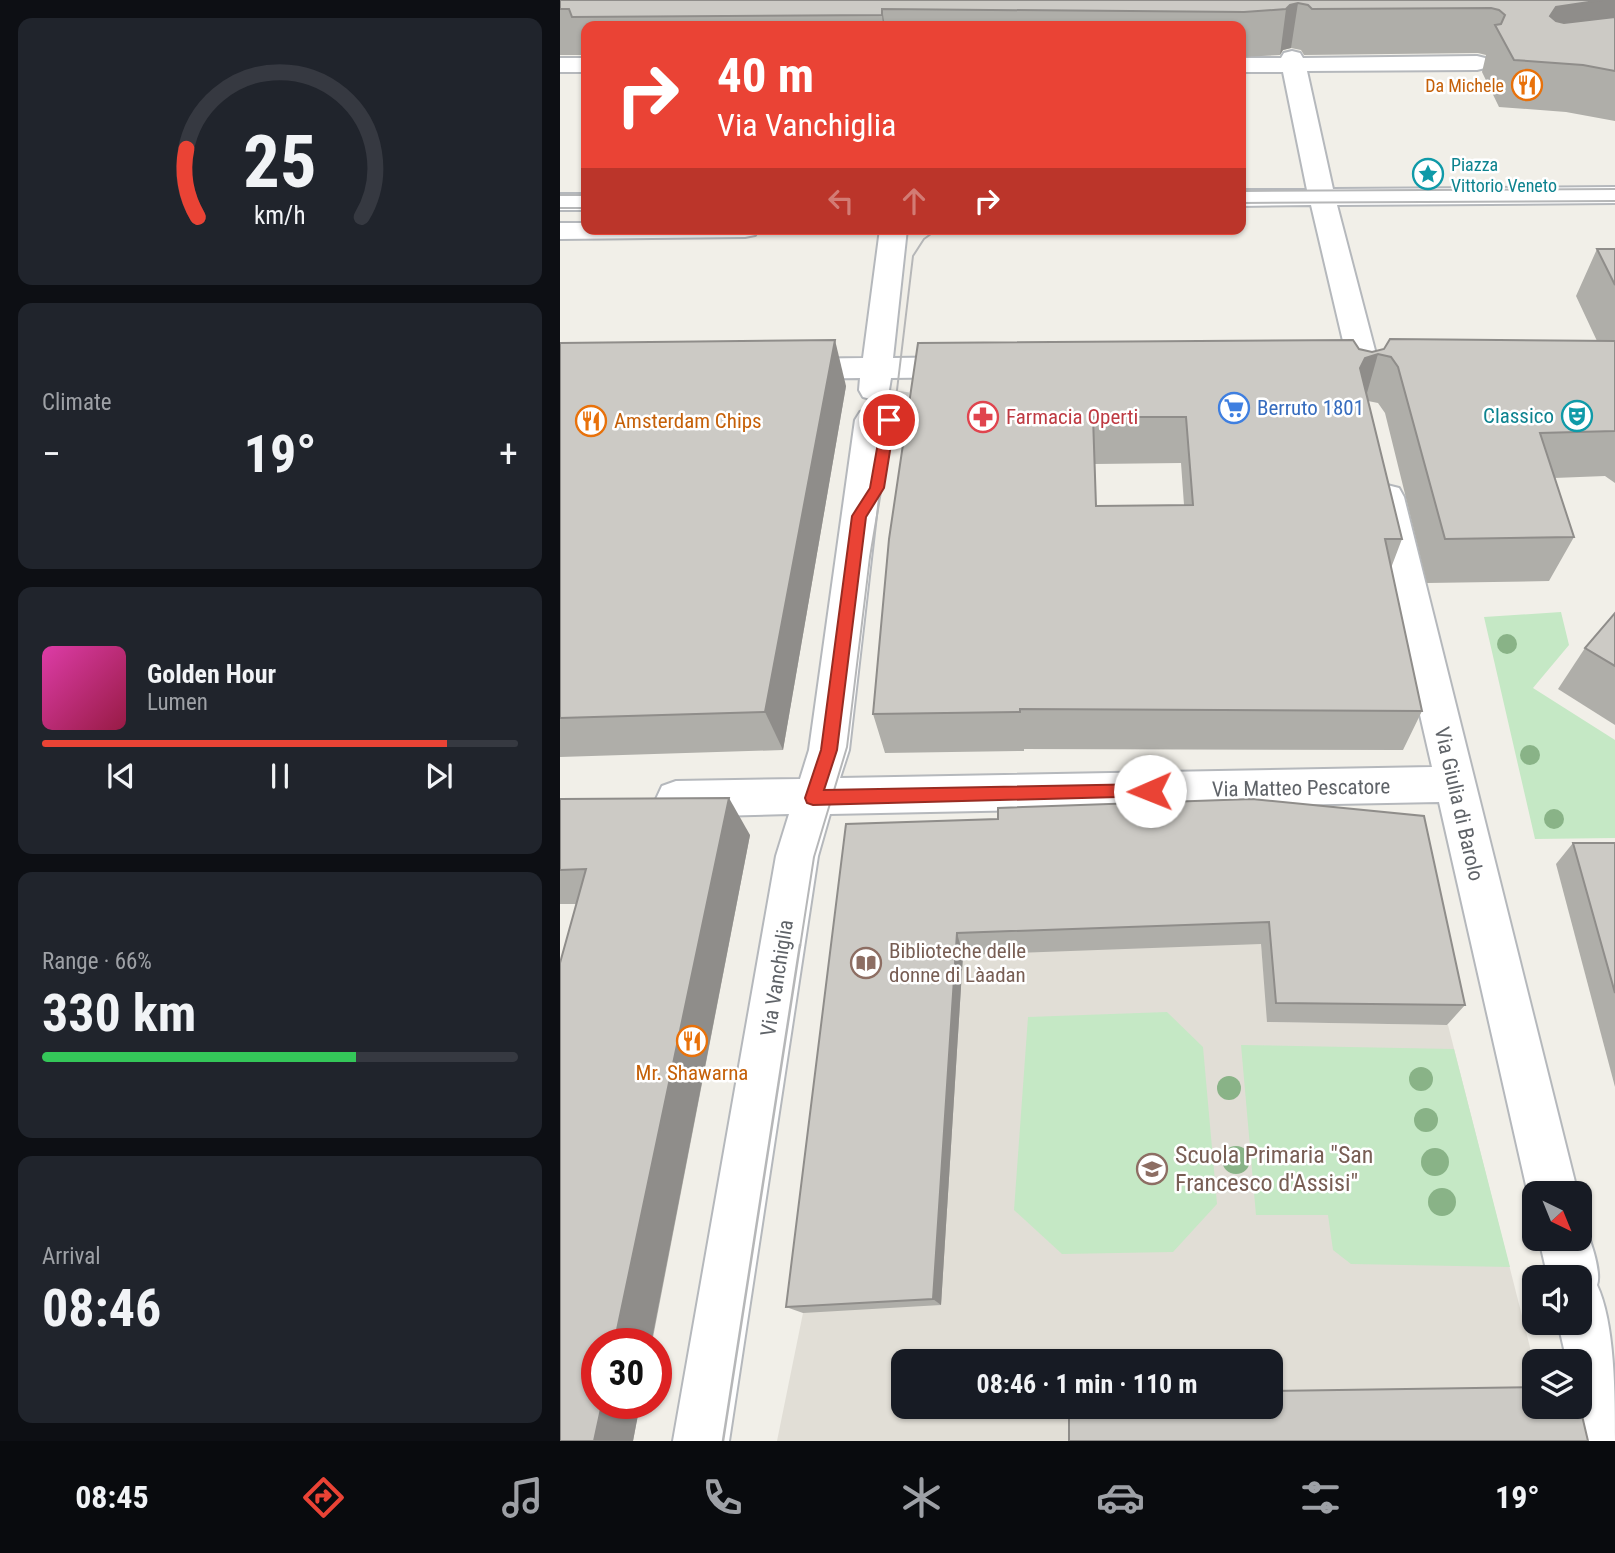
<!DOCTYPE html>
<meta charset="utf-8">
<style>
body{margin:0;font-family:"Roboto Condensed",sans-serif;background:#20242c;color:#f1f3f6;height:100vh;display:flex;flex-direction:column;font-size:26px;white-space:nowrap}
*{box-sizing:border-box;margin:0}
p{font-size:23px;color:#9ea1a6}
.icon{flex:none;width:38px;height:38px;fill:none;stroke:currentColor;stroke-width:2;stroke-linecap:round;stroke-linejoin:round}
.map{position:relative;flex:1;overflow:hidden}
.side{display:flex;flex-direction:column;gap:18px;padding:18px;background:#0d0f14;width:560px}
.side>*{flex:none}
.banner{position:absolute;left:21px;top:21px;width:665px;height:214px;border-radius:14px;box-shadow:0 2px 5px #0004;background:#ea4335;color:#fff;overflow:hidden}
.needle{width:46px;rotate:137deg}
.fabs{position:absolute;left:962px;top:1181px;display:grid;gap:14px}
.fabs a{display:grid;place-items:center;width:70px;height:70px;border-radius:14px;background:#171b24;box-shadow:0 2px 5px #0004;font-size:35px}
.speed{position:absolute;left:21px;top:1328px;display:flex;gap:14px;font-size:35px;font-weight:700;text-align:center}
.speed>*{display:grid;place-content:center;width:91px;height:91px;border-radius:50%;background:#171b24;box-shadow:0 2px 5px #0004;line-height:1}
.speed .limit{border:10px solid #d22;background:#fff;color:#111}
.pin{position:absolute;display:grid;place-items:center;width:60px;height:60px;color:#fff;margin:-30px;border:4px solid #fff;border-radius:50%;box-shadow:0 2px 7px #0007}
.me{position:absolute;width:77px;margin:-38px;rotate:269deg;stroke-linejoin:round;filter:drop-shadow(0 0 5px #0008)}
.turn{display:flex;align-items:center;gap:24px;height:147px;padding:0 21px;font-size:32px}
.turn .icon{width:91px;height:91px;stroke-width:2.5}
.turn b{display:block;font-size:49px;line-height:60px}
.lanes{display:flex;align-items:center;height:66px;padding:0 21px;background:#0003;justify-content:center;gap:35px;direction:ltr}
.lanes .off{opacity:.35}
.big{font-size:52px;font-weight:700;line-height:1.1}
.side .tile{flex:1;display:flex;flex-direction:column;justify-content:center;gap:10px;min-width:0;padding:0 24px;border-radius:14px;background:#20242c}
.side .dial{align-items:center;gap:0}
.dial svg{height:182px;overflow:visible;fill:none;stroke:#363941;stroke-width:7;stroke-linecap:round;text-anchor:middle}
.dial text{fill:#f1f3f6;stroke:none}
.song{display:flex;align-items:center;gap:21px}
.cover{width:84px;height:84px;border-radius:10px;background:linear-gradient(135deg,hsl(320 70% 55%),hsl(340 70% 35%))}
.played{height:7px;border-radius:4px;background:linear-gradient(90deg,#ea4335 85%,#363941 85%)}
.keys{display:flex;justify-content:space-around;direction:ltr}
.heat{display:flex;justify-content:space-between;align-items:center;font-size:38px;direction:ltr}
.charge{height:10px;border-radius:5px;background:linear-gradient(90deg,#34c759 66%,#363941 0)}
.trip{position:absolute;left:331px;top:1349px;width:392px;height:70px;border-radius:14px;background:#171b24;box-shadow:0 2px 5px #0004;font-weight:700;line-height:70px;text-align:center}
.menu{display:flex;height:112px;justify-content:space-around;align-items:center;background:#090b0e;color:#9ea1a6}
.menu .icon{width:49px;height:49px}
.menu .active{color:#ea4335}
.menu b{font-size:32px;color:#f1f3f6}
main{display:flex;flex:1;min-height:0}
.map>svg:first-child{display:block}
</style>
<main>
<section class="side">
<div class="tile dial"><svg viewBox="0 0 100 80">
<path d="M14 69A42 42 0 1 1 86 69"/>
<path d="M14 69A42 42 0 0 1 9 39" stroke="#ea4335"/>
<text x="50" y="56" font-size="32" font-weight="700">25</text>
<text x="50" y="72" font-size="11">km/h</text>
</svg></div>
<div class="tile"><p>Climate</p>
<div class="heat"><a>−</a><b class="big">19°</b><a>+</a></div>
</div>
<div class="tile">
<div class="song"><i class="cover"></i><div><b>Golden Hour</b><p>Lumen</p></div></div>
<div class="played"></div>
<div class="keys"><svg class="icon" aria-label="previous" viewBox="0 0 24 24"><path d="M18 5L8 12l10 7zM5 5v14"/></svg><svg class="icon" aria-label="pause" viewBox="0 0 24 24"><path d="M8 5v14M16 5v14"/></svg><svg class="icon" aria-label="next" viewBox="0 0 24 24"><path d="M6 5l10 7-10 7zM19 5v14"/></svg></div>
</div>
<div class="tile"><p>Range · 66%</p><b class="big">330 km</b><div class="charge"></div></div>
<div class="tile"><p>Arrival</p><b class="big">08:46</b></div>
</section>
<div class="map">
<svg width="1055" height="1441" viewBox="0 0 1055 1441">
<rect width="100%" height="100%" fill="#f1efe8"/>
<path fill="#e1ded6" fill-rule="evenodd" d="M 297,850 L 701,944 L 708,1022 L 888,1025 L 975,1367 L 975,1407 L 991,1441 L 217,1441 L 243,1313 ZM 343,1362 L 710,1362 L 710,1407 L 343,1407 Z"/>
<g fill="#c5e8c5">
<path d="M 1001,612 L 1009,645 L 973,688 L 1055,740 L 1055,838 L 975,839 L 924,617 Z"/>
<path d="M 607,1012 L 643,1047 L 657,1204 L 613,1252 L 502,1254 L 454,1210 L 468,1017 Z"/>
<path d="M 681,1045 L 894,1049 L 950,1267 L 791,1264 L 773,1250 L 768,1215 L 696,1215 Z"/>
</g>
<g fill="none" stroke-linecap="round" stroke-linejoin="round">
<path stroke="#ccccc8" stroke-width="31" stroke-dasharray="31 16" stroke-linecap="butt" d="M 329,420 L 334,390"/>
<g stroke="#b5b8bc" stroke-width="4">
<g id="minor">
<path d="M 732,51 L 740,53 L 743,58 L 917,56 L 925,58 L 929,63 L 925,68 L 917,70 L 747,71 L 773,189 L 1055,187 L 1055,203 L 777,205 L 817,358 L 814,386 L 810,393 L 799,396 L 788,393 L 784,386 L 787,358 L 751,205 L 681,206 L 681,190 L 747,190 L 723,72 L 681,72 L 681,58 L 721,58 L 724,53 Z"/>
<rect x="0" y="58" width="26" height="14"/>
<rect x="0" y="194" width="26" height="16"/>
<path d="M 0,223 L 26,223 L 26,229 L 198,229 L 195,235 L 185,237 L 0,239 Z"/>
<path d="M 320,229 L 347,229 L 333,358 L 407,357 L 418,360 L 422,367 L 418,374 L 407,377 L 331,378 L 329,390 L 325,397 L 314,400 L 303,397 L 299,390 L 300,378 L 230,379 L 219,376 L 215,369 L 219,362 L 230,359 L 303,358 Z"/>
<path d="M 311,409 L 322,412 L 327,420 L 289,750 L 280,778 L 872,767 L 810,497 L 815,488 L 827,485 L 839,488 L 844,497 L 1018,1194 L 975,1194 L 975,1210 L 968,1194 L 879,802 L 270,814 L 258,856 L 169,1441 L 113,1441 L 216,856 L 229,814 L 116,817 L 102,812 L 96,799 L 102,786 L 116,781 L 240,779 L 249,750 L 295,420 L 300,412 Z"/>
<path d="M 1020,1220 C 1029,1232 1042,1272 1037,1285 C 1055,1323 1055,1396 1055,1441 L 1025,1441 L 1018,1407 L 1020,1407 L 1020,1362 L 1007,1362 L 998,1323 L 1020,1323 L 1020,1278 L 988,1278 L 979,1239 L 1020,1239 Z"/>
</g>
</g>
<use href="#minor" fill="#fff" fill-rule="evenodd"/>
<g stroke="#b6b7b8" stroke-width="2">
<path d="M 681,191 L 1055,189"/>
<path d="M 0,195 L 26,195"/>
<path d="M 681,203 L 1055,201"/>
<path d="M 0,208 L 26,208"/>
<path d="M 337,390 L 353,256 L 364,239 L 378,229"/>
<path d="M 240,947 L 254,857 L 287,747 L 310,557 L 333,420"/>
</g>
<path stroke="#b6b7b8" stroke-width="2.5" d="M 163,1441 L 240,945"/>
</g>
<g fill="#89b387">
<circle cx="947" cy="644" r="10"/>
<circle cx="970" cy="755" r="10"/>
<circle cx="994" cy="819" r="10"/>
<circle cx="861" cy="1079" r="12"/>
<circle cx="669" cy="1088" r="12"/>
<circle cx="866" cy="1120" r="12"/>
<circle cx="676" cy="1160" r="14"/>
<circle cx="875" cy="1162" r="14"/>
<circle cx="882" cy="1202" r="14"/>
</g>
<g fill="#afaea9" fill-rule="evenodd">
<path d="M 0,0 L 1055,0 L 1055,121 L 1006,112 L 939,107 L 922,72 L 926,55 L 918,53 L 744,55 L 741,50 L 731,48 L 723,50 L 720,55 L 681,57 L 681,26 L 26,26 L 26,56 L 26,55 L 0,55 Z"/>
<path d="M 1037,249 L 1055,249 L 1055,483 L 1045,476 L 994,478 L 1014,537 L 989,581 L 867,583 L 825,413 L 818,403 L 808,401 L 842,539 L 831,568 L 862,711 L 843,750 L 464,749 L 464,751 L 325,753 L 313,714 L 358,343 L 799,349 L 812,352 L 1037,341 L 1016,296 ZM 621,463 L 624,505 L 536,506 L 535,464 Z"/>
<path d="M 0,343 L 286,386 L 223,750 L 0,757 Z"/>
<path d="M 1055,613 L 1055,725 L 998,689 L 1025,648 Z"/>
<path d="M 0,799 L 190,835 L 73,1441 L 0,1441 L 16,904 L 0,904 Z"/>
<path d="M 692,799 L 905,1005 L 887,1025 L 707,1022 L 701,944 L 403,955 L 381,1305 L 243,1313 L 226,1307 L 438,819 Z"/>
<path d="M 1013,843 L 1055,843 L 1055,1087 L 996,864 Z"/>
</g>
<g fill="#8f8d8a">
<path d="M 1042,0 L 1055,0 L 1055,40 L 980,52 L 990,16 L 996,7 Z"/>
<path d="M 738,3 L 731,48 L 723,50 L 720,55 L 726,9 L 730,5 Z"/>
<path d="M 322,9 L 325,26 L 323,26 L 322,15 Z"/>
<path d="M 275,340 L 286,386 L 223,750 L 205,712 Z"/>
<path d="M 818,354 L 805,400 L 800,368 L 805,358 Z"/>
<path d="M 169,798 L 190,835 L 91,1344 L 54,1344 Z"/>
<path d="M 397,933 L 403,955 L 381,1305 L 373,1299 Z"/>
<path d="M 42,1404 L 80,1404 L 73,1441 L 34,1441 Z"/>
</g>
<g fill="#cccac5" stroke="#8f8d8a" stroke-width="2" fill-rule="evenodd">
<path d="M 0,0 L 1042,0 L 996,7 L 990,16 L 996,21 L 1004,23 L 1055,17 L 1055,71 L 1023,65 L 954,60 L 935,25 L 941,24 L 945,15 L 939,10 L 931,8 L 752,9 L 748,5 L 738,3 L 730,5 L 726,9 L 684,12 L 322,9 L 322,15 L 12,17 L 9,9 L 0,9 Z"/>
<path d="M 1037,249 L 1055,249 L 1055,285 Z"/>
<path d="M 830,339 L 1055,341 L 1055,431 L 980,433 L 1014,537 L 885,539 L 838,367 L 831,357 L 818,354 L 805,358 L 800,368 L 842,539 L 825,539 L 862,711 L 460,709 L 460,712 L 313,714 L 329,539 L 358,343 L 793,340 L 799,349 L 812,352 L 824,349 ZM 533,417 L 626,417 L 633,505 L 536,506 Z"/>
<path d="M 275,340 L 205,712 L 0,718 L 0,343 Z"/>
<path d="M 1055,613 L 1055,666 L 1025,648 Z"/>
<path d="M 169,798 L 54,1344 L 37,1344 L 37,1404 L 42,1404 L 34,1441 L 0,1441 L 0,963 L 26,869 L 0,870 L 0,799 Z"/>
<path d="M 692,799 L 864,816 L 905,1005 L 716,1003 L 709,922 L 397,933 L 373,1299 L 226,1307 L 286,824 L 438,819 L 438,808 Z"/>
<path d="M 1013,843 L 1055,843 L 1055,993 Z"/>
<path d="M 975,1387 L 975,1407 L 1020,1407 L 1028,1441 L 509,1441 L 509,1407 L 659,1407 L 705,1409 L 705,1407 L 710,1407 L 710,1391 Z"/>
</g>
<path fill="#ea4335" stroke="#982c22" stroke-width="2" d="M 329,415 L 335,420 L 324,488 L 306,517 L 277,750 L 264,790 L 590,784 L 596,786 L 599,791 L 596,796 L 253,805 L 247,803 L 245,798 L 261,750 L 292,516 L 310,488 L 322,420 Z"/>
<defs>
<g id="restaurant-ring" transform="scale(1.575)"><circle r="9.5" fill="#fff" stroke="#e8710a" stroke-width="1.5"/><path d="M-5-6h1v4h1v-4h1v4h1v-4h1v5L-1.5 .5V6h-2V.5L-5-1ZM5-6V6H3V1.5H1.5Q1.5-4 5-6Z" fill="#e8710a"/></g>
<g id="sight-ring" transform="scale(1.575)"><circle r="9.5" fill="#fff" stroke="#0f9aa8" stroke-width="1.5"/><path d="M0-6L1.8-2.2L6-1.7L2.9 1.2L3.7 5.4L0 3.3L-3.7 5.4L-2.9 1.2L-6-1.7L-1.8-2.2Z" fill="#0f9aa8"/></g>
<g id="supermarket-ring" transform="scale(1.575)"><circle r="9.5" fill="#fff" stroke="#3f7fe0" stroke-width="1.5"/><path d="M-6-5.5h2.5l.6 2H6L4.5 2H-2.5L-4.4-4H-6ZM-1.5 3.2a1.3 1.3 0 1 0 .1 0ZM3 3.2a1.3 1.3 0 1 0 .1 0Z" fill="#3f7fe0"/></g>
<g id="theatre-ring" transform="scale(1.575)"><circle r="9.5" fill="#fff" stroke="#0f9aa8" stroke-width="1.5"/><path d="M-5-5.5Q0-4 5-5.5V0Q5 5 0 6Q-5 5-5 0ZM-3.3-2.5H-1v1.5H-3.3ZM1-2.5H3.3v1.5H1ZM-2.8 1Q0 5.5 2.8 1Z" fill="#0f9aa8"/></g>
<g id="pharmacy-ring" transform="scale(1.575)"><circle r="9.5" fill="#fff" stroke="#e0444e" stroke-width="1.5"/><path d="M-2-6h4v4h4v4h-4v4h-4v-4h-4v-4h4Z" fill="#e0444e"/></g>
<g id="library-ring" transform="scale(1.575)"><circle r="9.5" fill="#fff" stroke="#8d6e63" stroke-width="1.5"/><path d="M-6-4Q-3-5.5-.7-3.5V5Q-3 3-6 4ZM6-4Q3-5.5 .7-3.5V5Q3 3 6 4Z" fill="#8d6e63"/></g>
<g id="school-ring" transform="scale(1.575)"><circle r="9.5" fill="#fff" stroke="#8d6e63" stroke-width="1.5"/><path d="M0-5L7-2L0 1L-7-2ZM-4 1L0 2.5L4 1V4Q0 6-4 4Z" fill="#8d6e63"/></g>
</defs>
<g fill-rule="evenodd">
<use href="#restaurant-ring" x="967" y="85"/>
<use href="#sight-ring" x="868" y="174"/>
<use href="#supermarket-ring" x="674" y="408"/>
<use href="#theatre-ring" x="1017" y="416"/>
<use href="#pharmacy-ring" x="423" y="417"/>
<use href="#restaurant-ring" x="31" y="421"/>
<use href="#library-ring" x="306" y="963"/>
<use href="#restaurant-ring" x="132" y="1041"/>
<use href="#school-ring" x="592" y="1169"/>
</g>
<g text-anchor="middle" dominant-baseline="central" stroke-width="5" stroke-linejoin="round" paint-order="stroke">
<g font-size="18" fill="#c56008" stroke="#fff" text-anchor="end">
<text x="944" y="85">Da Michele</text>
</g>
<g font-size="18" fill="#0d838f" stroke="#fff" text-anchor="start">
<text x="891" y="164">Piazza<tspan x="891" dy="21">Vittorio Veneto</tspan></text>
</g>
<g font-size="21" fill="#366cbe" stroke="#fff" text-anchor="start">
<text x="697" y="408">Berruto 1801</text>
</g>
<g font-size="21" fill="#0d838f" stroke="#fff" text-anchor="end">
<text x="994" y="416">Classico</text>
</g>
<g font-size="21" fill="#be3a42" stroke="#fff" text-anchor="start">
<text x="446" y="417">Farmacia Operti</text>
</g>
<g font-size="21" fill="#c56008" stroke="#fff" text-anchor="start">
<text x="54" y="421">Amsterdam Chips</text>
<text x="132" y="1073" text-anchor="middle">Mr. Shawarna</text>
</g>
<g font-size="21" fill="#5f6368" stroke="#fff">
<text transform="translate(741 788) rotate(-1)">Via Matteo Pescatore</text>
<text transform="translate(899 804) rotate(77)">Via Giulia di Barolo</text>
<text transform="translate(217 978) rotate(-81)">Via Vanchiglia</text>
</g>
<g font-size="21" fill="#785e54" stroke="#fff" text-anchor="start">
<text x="329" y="951">Biblioteche delle<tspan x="329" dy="24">donne di Làadan</tspan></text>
</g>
<g font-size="24" fill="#785e54" stroke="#fff" text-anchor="start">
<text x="615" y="1155">Scuola Primaria "San<tspan x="615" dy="28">Francesco d'Assisi"</tspan></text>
</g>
</g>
</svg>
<div class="fabs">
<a><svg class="needle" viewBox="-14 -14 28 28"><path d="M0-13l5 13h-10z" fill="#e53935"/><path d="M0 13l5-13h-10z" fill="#9ea1a6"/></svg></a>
<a><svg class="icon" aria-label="sound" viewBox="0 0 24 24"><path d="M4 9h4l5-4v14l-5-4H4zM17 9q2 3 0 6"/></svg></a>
<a><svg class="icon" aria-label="layers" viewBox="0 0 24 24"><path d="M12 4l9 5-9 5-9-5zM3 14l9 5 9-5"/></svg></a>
</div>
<div class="speed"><div class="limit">30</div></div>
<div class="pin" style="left:329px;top:420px;background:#d93025"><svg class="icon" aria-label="arrive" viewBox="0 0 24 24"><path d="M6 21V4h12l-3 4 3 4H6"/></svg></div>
<svg class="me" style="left:590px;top:791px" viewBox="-20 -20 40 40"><circle r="19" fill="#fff"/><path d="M0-13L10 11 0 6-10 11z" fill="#ea4335"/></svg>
<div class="trip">08:46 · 1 min · 110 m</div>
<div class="banner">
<div class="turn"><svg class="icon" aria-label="right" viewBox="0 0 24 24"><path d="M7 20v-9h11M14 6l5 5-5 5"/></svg><div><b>40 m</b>Via Vanchiglia</div></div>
<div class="lanes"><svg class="icon off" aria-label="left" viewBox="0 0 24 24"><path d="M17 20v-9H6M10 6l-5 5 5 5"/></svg><svg class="icon off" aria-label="ahead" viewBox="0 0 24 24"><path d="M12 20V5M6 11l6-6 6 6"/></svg><svg class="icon" aria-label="right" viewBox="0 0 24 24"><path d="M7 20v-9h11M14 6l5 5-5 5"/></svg></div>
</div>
</div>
</main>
<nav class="menu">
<b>08:45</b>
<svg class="icon active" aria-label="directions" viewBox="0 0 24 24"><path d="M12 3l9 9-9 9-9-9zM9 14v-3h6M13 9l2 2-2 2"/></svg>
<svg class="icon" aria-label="music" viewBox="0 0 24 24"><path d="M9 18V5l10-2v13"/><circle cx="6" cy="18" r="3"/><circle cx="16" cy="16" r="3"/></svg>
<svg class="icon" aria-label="phone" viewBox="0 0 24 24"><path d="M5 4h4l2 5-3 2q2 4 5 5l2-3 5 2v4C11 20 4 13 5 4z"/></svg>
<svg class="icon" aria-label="climate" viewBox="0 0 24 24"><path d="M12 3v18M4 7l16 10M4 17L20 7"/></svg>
<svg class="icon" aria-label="car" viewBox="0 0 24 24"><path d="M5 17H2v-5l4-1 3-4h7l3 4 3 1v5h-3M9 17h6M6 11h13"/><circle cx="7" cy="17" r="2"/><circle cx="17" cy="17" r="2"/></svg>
<svg class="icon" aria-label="filters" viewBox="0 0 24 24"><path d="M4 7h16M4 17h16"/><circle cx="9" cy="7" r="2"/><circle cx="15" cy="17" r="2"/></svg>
<b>19°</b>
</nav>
